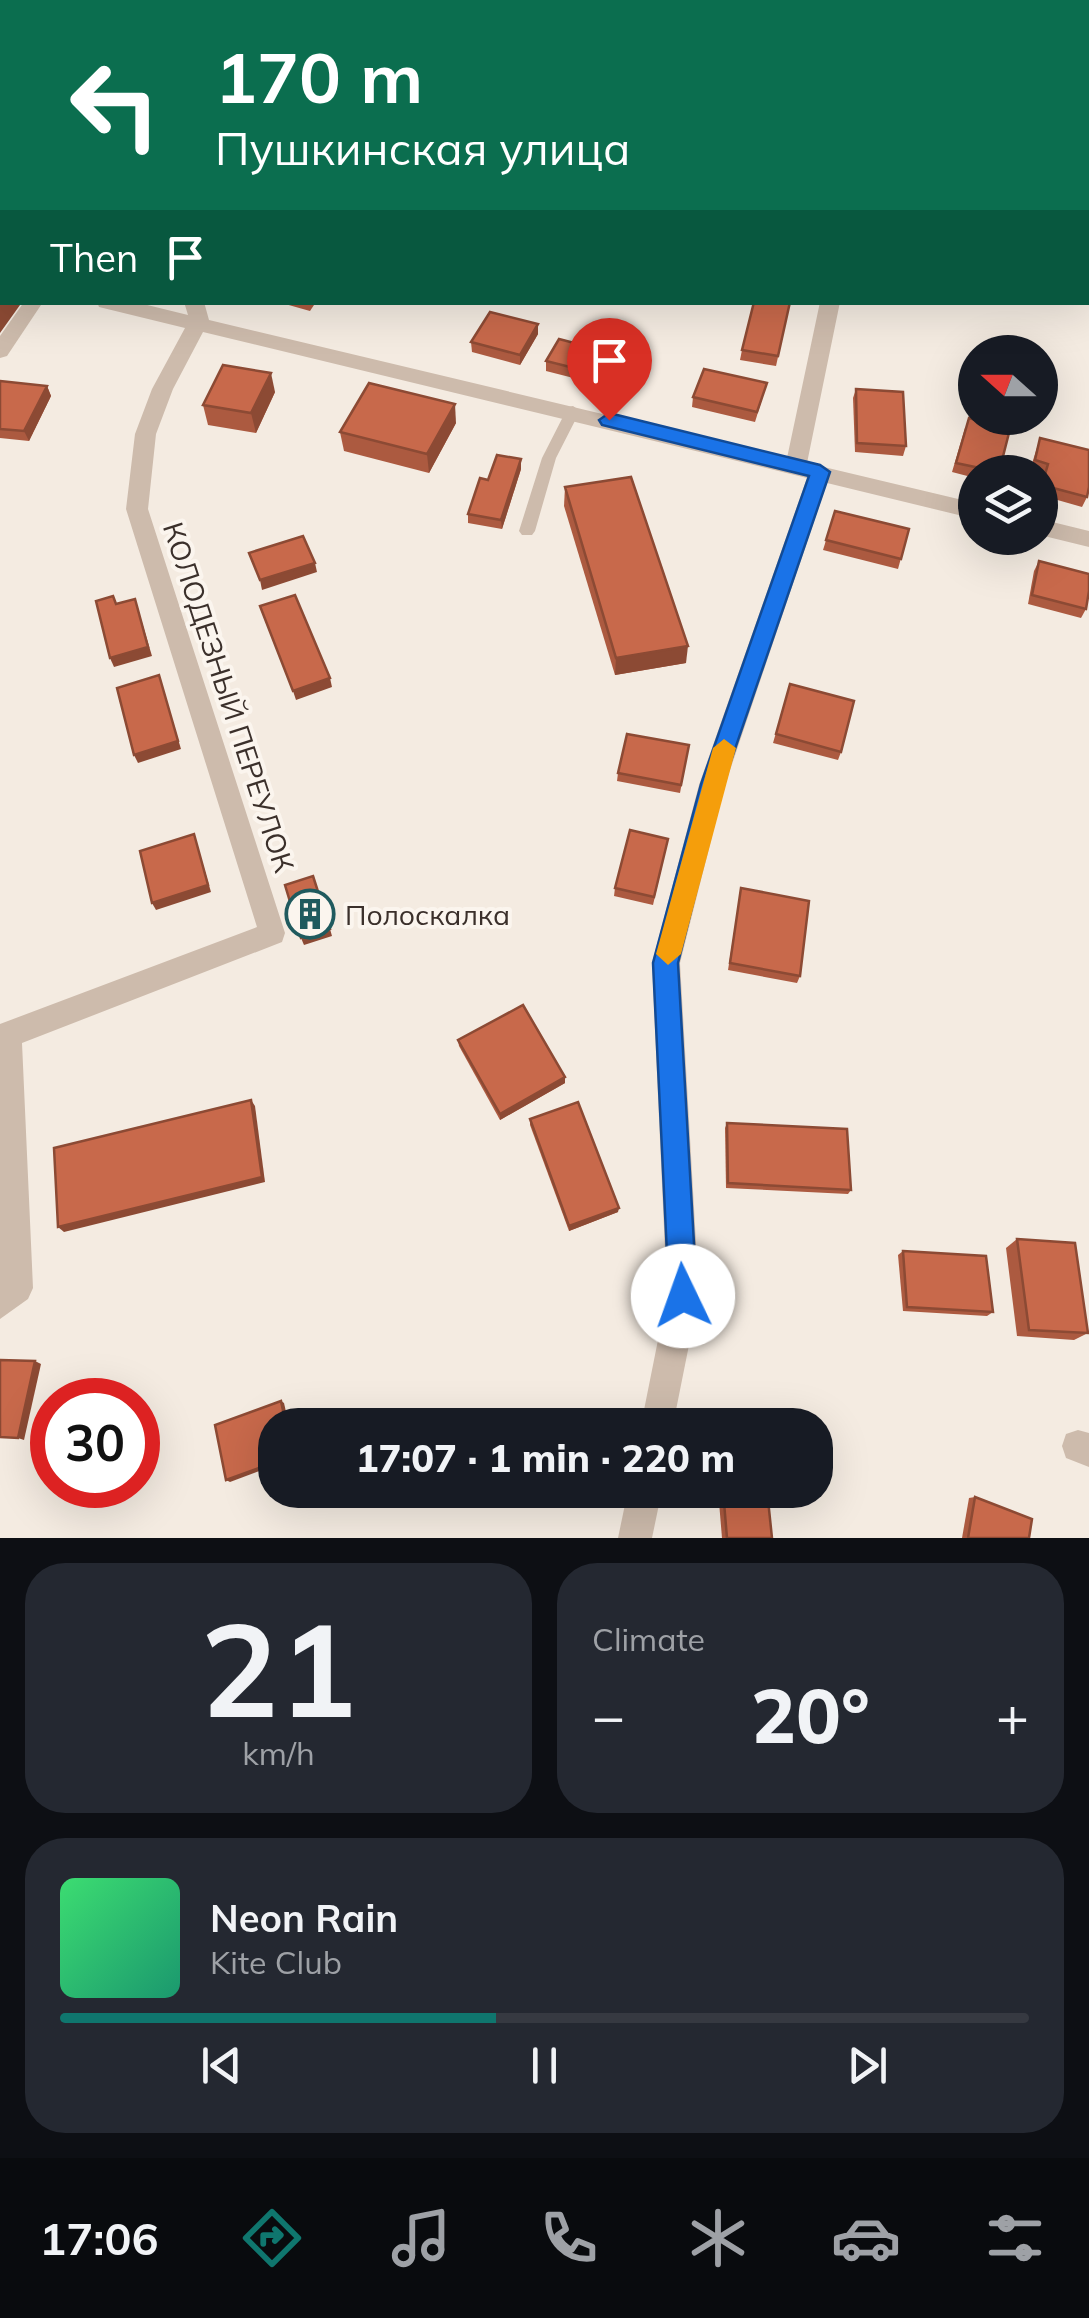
<!DOCTYPE html>
<meta charset="utf-8">
<style>
body{margin:0;font-family:Mulish,sans-serif;background:#242831;color:#f1f3f6;height:100vh;display:flex;flex-direction:column;font-size:38px;white-space:nowrap}
*{box-sizing:border-box;margin:0}
p{font-size:32px;color:#9ea1a6}
.icon{flex:none;width:55px;height:55px;fill:none;stroke:currentColor;stroke-width:2;stroke-linecap:round;stroke-linejoin:round}
.map{position:relative;height:1538px;overflow:hidden}
.panel{display:flex;flex-direction:column;gap:25px;padding:25px;background:#0d0f14;flex:1}
.panel>*{flex:none}
.hud{position:absolute;left:0px;top:0px;width:1090px;height:305px;box-shadow:0 10px 40px #0002;background:#0b6e4f;color:#fff;overflow:hidden}
.needle{width:65px;rotate:291deg}
.controls{position:absolute;left:958px;top:335px;display:grid;gap:20px}
.controls a{display:grid;place-items:center;width:100px;height:100px;border-radius:50%;background:#171b24;box-shadow:0 10px 40px #0002;font-size:50px}
.speed{position:absolute;left:30px;top:1378px;display:flex;gap:20px;font-size:50px;font-weight:700;text-align:center}
.speed>*{display:grid;place-content:center;width:130px;height:130px;border-radius:50%;background:#171b24;box-shadow:0 10px 40px #0002;line-height:1}
.speed .limit{border:15px solid #d22;background:#fff;color:#111}
.pin{position:absolute;display:grid;place-items:center;width:85px;height:85px;color:#fff;margin:-102px -42px;border-radius:50% 50% 50% 0;rotate:-45deg;box-shadow:0 0 10px #0007}
.pin .icon{rotate:45deg}
.me{position:absolute;width:110px;margin:-55px;rotate:357deg;stroke-linejoin:round;filter:drop-shadow(0 0 8px #0008)}
.turn{display:flex;align-items:center;gap:35px;height:210px;padding:0 50px;font-size:45px}
.turn .icon{width:130px;height:130px;stroke-width:2.5}
.turn b{display:block;font-size:70px;line-height:85px}
.then{display:flex;align-items:center;height:95px;padding:0 50px;background:#0003;gap:20px;font-size:38px}
.big{font-size:75px;font-weight:800;line-height:1.1}
.panel .tile{flex:1;display:flex;flex-direction:column;justify-content:center;gap:15px;min-width:0;padding:0 35px;border-radius:40px;background:#242831}
.panel .dial{align-items:center;gap:0}
.dial b{font-size:130px;line-height:1}
.song{display:flex;align-items:center;gap:30px}
.cover{width:120px;height:120px;border-radius:15px;background:linear-gradient(135deg,hsl(140 70% 55%),hsl(160 70% 35%))}
.played{height:10px;border-radius:5px;background:linear-gradient(90deg,#0f766e 45%,#363941 45%)}
.keys{display:flex;justify-content:space-around;direction:ltr}
.heat{display:flex;justify-content:space-between;align-items:center;font-size:55px;direction:ltr}
.panel .tiles{flex:1;display:grid;gap:25px;grid-template-columns:1fr 1fr}
.tile:last-child{grid-column:span 2}
.trip{position:absolute;left:258px;top:1408px;width:575px;height:100px;border-radius:40px;background:#171b24;box-shadow:0 10px 40px #0002;font-weight:800;line-height:100px;text-align:center}
.tab-bar{display:flex;height:160px;justify-content:space-around;align-items:center;background:#090b0e;color:#9ea1a6}
.tab-bar .icon{width:70px;height:70px}
.tab-bar .active{color:#0f766e}
.tab-bar b{font-size:45px;color:#f1f3f6}
.map>svg:first-child{display:block}
</style>
<div class="map">
<svg width="1089" height="1538" viewBox="0 0 1089 1538">
<rect width="100%" height="100%" fill="#f4ebe1"/>
<g fill="none" stroke-linecap="round" stroke-linejoin="round">
<path fill="#cdbbac" fill-rule="evenodd" d="M 573,406 L 580,411 L 556,458 L 535,531 L 532,535 L 522,535 L 519,531 L 542,458 L 568,407 Z"/>
<g fill="#cdbbac" fill-rule="evenodd">
<rect x="0" y="274" width="2" height="13"/>
<path d="M 24,302 L 43,302 L 7,356 L 0,358 L 0,336 Z"/>
<path d="M 97,302 L 135,302 L 188,315 L 184,302 L 204,302 L 209,320 L 787,458 L 820,302 L 840,302 L 807,463 L 975,503 L 975,519 L 827,483 L 725,785 L 680,963 L 699,1295 L 673,1425 L 641,1425 L 667,1295 L 652,963 L 699,785 L 807,478 L 203,332 L 173,389 L 156,434 L 148,509 L 285,933 L 282,942 L 22,1043 L 33,1288 L 28,1299 L 0,1319 L 0,1024 L 257,927 L 126,509 L 135,434 L 152,389 L 185,328 L 99,307 Z"/>
<path d="M 1040,519 L 1089,531 L 1089,547 L 1040,535 Z"/>
<path d="M 1078,1430 L 1089,1433 L 1089,1467 L 1066,1458 L 1062,1446 L 1066,1434 Z"/>
<path d="M 628,1490 L 662,1490 L 652,1538 L 618,1538 Z"/>
</g>
<g fill="#cdbbac" fill-rule="evenodd">
<path d="M 646,0 L 670,0 L 671,2 L 648,2 Z"/>
<rect x="1088" y="108" width="1" height="10"/>
</g>
</g>
<g fill="#ac5a40">
<rect x="377" y="0" width="91" height="2"/>
<path d="M 1012,0 L 1034,0 L 1033,2 L 1013,2 Z"/>
<path d="M 1088,30 L 1089,30 L 1089,87 L 1088,86 Z"/>
<path d="M 278,302 L 316,302 L 310,311 Z"/>
<path d="M 790,302 L 776,366 L 740,360 L 742,350 Z"/>
<path d="M 538,334 L 520,365 L 472,352 L 471,342 Z"/>
<path d="M 546,361 L 609,362 L 597,384 L 546,371 Z"/>
<path d="M 0,381 L 47,386 L 51,396 L 29,441 L 0,438 Z"/>
<path d="M 767,383 L 755,422 L 692,407 L 693,397 Z"/>
<path d="M 856,389 L 906,446 L 903,456 L 855,452 L 853,398 Z"/>
<path d="M 275,392 L 256,433 L 208,425 L 203,405 Z"/>
<path d="M 456,423 L 429,473 L 344,451 L 340,432 Z"/>
<path d="M 965,428 L 999,472 L 975,472 L 975,478 L 952,472 Z"/>
<path d="M 1040,438 L 1087,497 L 1082,507 L 1040,495 L 1040,488 L 1044,473 L 1030,470 Z"/>
<path d="M 521,469 L 502,529 L 468,523 L 468,514 L 488,480 Z"/>
<path d="M 565,487 L 686,663 L 615,675 L 564,506 Z"/>
<path d="M 835,511 L 909,529 L 898,569 L 823,550 Z"/>
<path d="M 1039,561 L 1086,609 L 1081,618 L 1028,604 L 1034,571 Z"/>
<path d="M 790,684 L 841,752 L 838,760 L 773,743 Z"/>
<path d="M 689,745 L 680,793 L 617,781 L 618,773 Z"/>
<path d="M 668,839 L 653,905 L 614,896 L 615,888 Z"/>
<path d="M 741,888 L 800,976 L 797,983 L 728,970 Z"/>
<path d="M 458,1040 L 565,1083 L 500,1120 L 459,1046 Z"/>
<path d="M 530,1119 L 618,1212 L 569,1231 L 530,1125 Z"/>
<path d="M 727,1123 L 851,1190 L 848,1194 L 726,1188 L 725,1128 Z"/>
<path d="M 1017,1239 L 1088,1333 L 1074,1340 L 1017,1336 L 1006,1248 Z"/>
<path d="M 903,1251 L 993,1312 L 987,1316 L 903,1311 L 898,1255 Z"/>
<path d="M 716,1412 L 760,1425 L 712,1425 L 712,1417 Z"/>
<path d="M 456,1490 L 534,1490 L 459,1506 Z"/>
<path d="M 718,1490 L 767,1490 L 772,1538 L 722,1538 Z"/>
<path d="M 975,1497 L 1029,1538 L 962,1538 L 969,1498 Z"/>
</g>
<g fill="#8c4a34">
<path d="M 2,0 L 9,0 L 9,2 L 2,2 L 2,15 L 0,19 L 0,4 Z"/>
<path d="M 2,226 L 2,241 L 0,244 L 0,229 Z"/>
<path d="M 2,298 L 2,302 L 19,302 L 20,305 L 0,333 L 0,301 Z"/>
<path d="M 538,324 L 538,334 L 520,365 L 520,355 Z"/>
<path d="M 609,352 L 609,362 L 597,384 L 598,374 Z"/>
<path d="M 271,373 L 275,392 L 256,433 L 251,413 Z"/>
<path d="M 47,386 L 51,396 L 29,441 L 24,431 Z"/>
<path d="M 455,404 L 456,423 L 429,473 L 427,454 Z"/>
<path d="M 521,459 L 521,469 L 502,529 L 501,520 Z"/>
<path d="M 315,563 L 317,572 L 262,590 L 260,580 Z"/>
<path d="M 135,599 L 152,656 L 114,667 L 110,658 Z"/>
<path d="M 688,646 L 686,663 L 615,675 L 616,658 Z"/>
<path d="M 159,675 L 181,749 L 138,763 L 134,755 Z"/>
<path d="M 330,678 L 332,687 L 296,700 L 293,691 Z"/>
<path d="M 194,834 L 211,892 L 156,910 L 152,903 Z"/>
<path d="M 330,929 L 332,936 L 304,945 L 301,938 Z"/>
<path d="M 565,1077 L 565,1083 L 500,1120 L 500,1114 Z"/>
<path d="M 251,1100 L 255,1106 L 265,1182 L 64,1232 L 58,1227 Z"/>
<path d="M 619,1208 L 618,1212 L 569,1231 L 569,1226 Z"/>
<path d="M 35,1361 L 41,1364 L 24,1440 L 18,1438 Z"/>
<path d="M 281,1401 L 284,1403 L 289,1425 L 286,1425 Z"/>
<path d="M 275,1462 L 275,1465 L 230,1482 L 226,1480 Z"/>
</g>
<g fill="#c8694b" stroke="#8c4a34" stroke-width="2.5">
<path d="M 378,0 L 436,0 L 435,2 L 377,2 Z"/>
<path d="M 1088,30 L 1089,30 L 1089,56 L 1088,55 Z"/>
<path d="M 0,211 L 2,212 L 2,226 L 0,229 Z"/>
<path d="M 0,283 L 2,284 L 2,298 L 0,301 Z"/>
<path d="M 754,302 L 790,302 L 778,356 L 742,350 Z"/>
<path d="M 490,312 L 538,324 L 520,355 L 471,342 Z"/>
<path d="M 559,339 L 609,352 L 598,374 L 546,361 Z"/>
<path d="M 223,365 L 271,373 L 251,413 L 203,405 Z"/>
<path d="M 704,369 L 767,383 L 757,412 L 693,397 Z"/>
<path d="M 0,381 L 47,386 L 24,431 L 0,429 Z"/>
<path d="M 369,383 L 455,404 L 427,454 L 340,432 Z"/>
<path d="M 856,389 L 903,392 L 906,446 L 857,443 Z"/>
<path d="M 969,418 L 1010,429 L 999,472 L 956,463 Z"/>
<path d="M 1040,438 L 1089,450 L 1089,487 L 1087,497 L 1042,485 L 1048,464 L 1035,460 Z"/>
<path d="M 497,455 L 521,459 L 501,520 L 468,514 L 480,478 L 488,480 Z"/>
<path d="M 631,477 L 688,646 L 616,658 L 565,487 Z"/>
<path d="M 835,511 L 909,529 L 901,559 L 826,540 Z"/>
<path d="M 303,536 L 315,563 L 260,580 L 249,553 Z"/>
<path d="M 1039,561 L 1089,574 L 1089,591 L 1086,609 L 1032,595 Z"/>
<path d="M 295,595 L 330,678 L 293,691 L 260,606 Z"/>
<path d="M 113,596 L 116,604 L 135,599 L 148,647 L 110,658 L 96,601 Z"/>
<path d="M 159,675 L 178,741 L 134,755 L 117,688 Z"/>
<path d="M 790,684 L 854,701 L 841,752 L 776,734 Z"/>
<path d="M 627,734 L 689,745 L 681,785 L 618,773 Z"/>
<path d="M 630,830 L 668,839 L 654,897 L 615,888 Z"/>
<path d="M 194,834 L 208,885 L 152,903 L 140,851 Z"/>
<path d="M 313,876 L 330,929 L 301,938 L 285,885 Z"/>
<path d="M 741,888 L 809,901 L 800,976 L 730,963 Z"/>
<path d="M 523,1005 L 565,1077 L 500,1114 L 458,1040 Z"/>
<path d="M 251,1100 L 262,1177 L 58,1227 L 54,1148 Z"/>
<path d="M 578,1102 L 619,1208 L 569,1226 L 530,1119 Z"/>
<path d="M 727,1123 L 847,1129 L 851,1190 L 728,1183 Z"/>
<path d="M 1017,1239 L 1075,1243 L 1088,1333 L 1029,1330 Z"/>
<path d="M 903,1251 L 986,1256 L 993,1312 L 907,1307 Z"/>
<path d="M 0,1360 L 35,1361 L 18,1438 L 0,1437 Z"/>
<path d="M 281,1401 L 286,1425 L 275,1425 L 275,1462 L 226,1480 L 215,1425 Z"/>
<path d="M 759,1410 L 760,1425 L 717,1425 L 716,1412 Z"/>
<path d="M 456,1490 L 527,1490 L 458,1505 Z"/>
<path d="M 723,1490 L 767,1490 L 772,1538 L 727,1538 Z"/>
<path d="M 975,1497 L 1032,1519 L 1029,1538 L 968,1538 Z"/>
</g>
<path fill="#1a73e8" stroke="#114b97" stroke-width="2.5" d="M 609,413 L 820,465 L 830,472 L 723,784 L 678,963 L 697,1296 L 693,1306 L 683,1310 L 673,1306 L 669,1296 L 653,963 L 701,784 L 809,476 L 602,425 L 599,420 Z"/>
<path fill="#f59e0b" d="M 724,739 L 736,748 L 681,954 L 668,965 L 656,954 L 713,748 Z"/>
<defs>
<g id="building-ring" transform="scale(2.5)"><circle r="9.5" fill="#fbf5ee" stroke="#1f5a5e" stroke-width="1.5"/><path d="M-4-6H4V6H1V3H-1V6H-4ZM-2.5-4.3h1.7v1.8h-1.7ZM.8-4.3h1.7v1.8H.8ZM-2.5-1h1.7V.8h-1.7ZM.8-1h1.7V.8H.8Z" fill="#1f5a5e"/></g>
</defs>
<g fill-rule="evenodd">
<use href="#building-ring" x="310" y="914"/>
</g>
<g text-anchor="middle" dominant-baseline="central" stroke-width="8" stroke-linejoin="round" paint-order="stroke">
<g font-size="28" fill="#3b302b" stroke="#fbf5ee">
<text transform="translate(229 697) rotate(72)">КОЛОДЕЗНЫЙ ПЕРЕУЛОК</text>
</g>
<g font-size="28" fill="#3b302b" stroke="#fbf5ee" text-anchor="start">
<text x="345" y="914">Полоскалка</text>
</g>
</g>
</svg>
<div class="controls">
<a><svg class="needle" viewBox="-14 -14 28 28"><path d="M0-13l5 13h-10z" fill="#e53935"/><path d="M0 13l5-13h-10z" fill="#9ea1a6"/></svg></a>
<a><svg class="icon" aria-label="layers" viewBox="0 0 24 24"><path d="M12 4l9 5-9 5-9-5zM3 14l9 5 9-5"/></svg></a>
</div>
<div class="speed"><div class="limit">30</div></div>
<div class="pin" style="left:609px;top:420px;background:#d93025"><svg class="icon" aria-label="arrive" viewBox="0 0 24 24"><path d="M6 21V4h12l-3 4 3 4H6"/></svg></div>
<svg class="me" style="left:683px;top:1296px" viewBox="-20 -20 40 40"><circle r="19" fill="#fff"/><path d="M0-13L10 11 0 6-10 11z" fill="#1a73e8"/></svg>
<div class="trip">17:07 · 1 min · 220 m</div>
<div class="hud">
<div class="turn"><svg class="icon" aria-label="left" viewBox="0 0 24 24"><path d="M17 20v-9H6M10 6l-5 5 5 5"/></svg><div><b>170 m</b>Пушкинская улица</div></div>
<div class="then">Then<svg class="icon" aria-label="arrive" viewBox="0 0 24 24"><path d="M6 21V4h12l-3 4 3 4H6"/></svg></div>
</div>
</div>
<section class="panel">
<div class="tiles">
<div class="tile dial"><b>21</b><p>km/h</p></div>
<div class="tile"><p>Climate</p>
<div class="heat"><a>−</a><b class="big">20°</b><a>+</a></div>
</div>
<div class="tile">
<div class="song"><i class="cover"></i><div><b>Neon Rain</b><p>Kite Club</p></div></div>
<div class="played"></div>
<div class="keys"><svg class="icon" aria-label="previous" viewBox="0 0 24 24"><path d="M18 5L8 12l10 7zM5 5v14"/></svg><svg class="icon" aria-label="pause" viewBox="0 0 24 24"><path d="M8 5v14M16 5v14"/></svg><svg class="icon" aria-label="next" viewBox="0 0 24 24"><path d="M6 5l10 7-10 7zM19 5v14"/></svg></div>
</div>
</div>
</section>
<nav class="tab-bar">
<b>17:06</b>
<svg class="icon active" aria-label="directions" viewBox="0 0 24 24"><path d="M12 3l9 9-9 9-9-9zM9 14v-3h6M13 9l2 2-2 2"/></svg>
<svg class="icon" aria-label="music" viewBox="0 0 24 24"><path d="M9 18V5l10-2v13"/><circle cx="6" cy="18" r="3"/><circle cx="16" cy="16" r="3"/></svg>
<svg class="icon" aria-label="phone" viewBox="0 0 24 24"><path d="M5 4h4l2 5-3 2q2 4 5 5l2-3 5 2v4C11 20 4 13 5 4z"/></svg>
<svg class="icon" aria-label="climate" viewBox="0 0 24 24"><path d="M12 3v18M4 7l16 10M4 17L20 7"/></svg>
<svg class="icon" aria-label="car" viewBox="0 0 24 24"><path d="M5 17H2v-5l4-1 3-4h7l3 4 3 1v5h-3M9 17h6M6 11h13"/><circle cx="7" cy="17" r="2"/><circle cx="17" cy="17" r="2"/></svg>
<svg class="icon" aria-label="filters" viewBox="0 0 24 24"><path d="M4 7h16M4 17h16"/><circle cx="9" cy="7" r="2"/><circle cx="15" cy="17" r="2"/></svg>
</nav>
